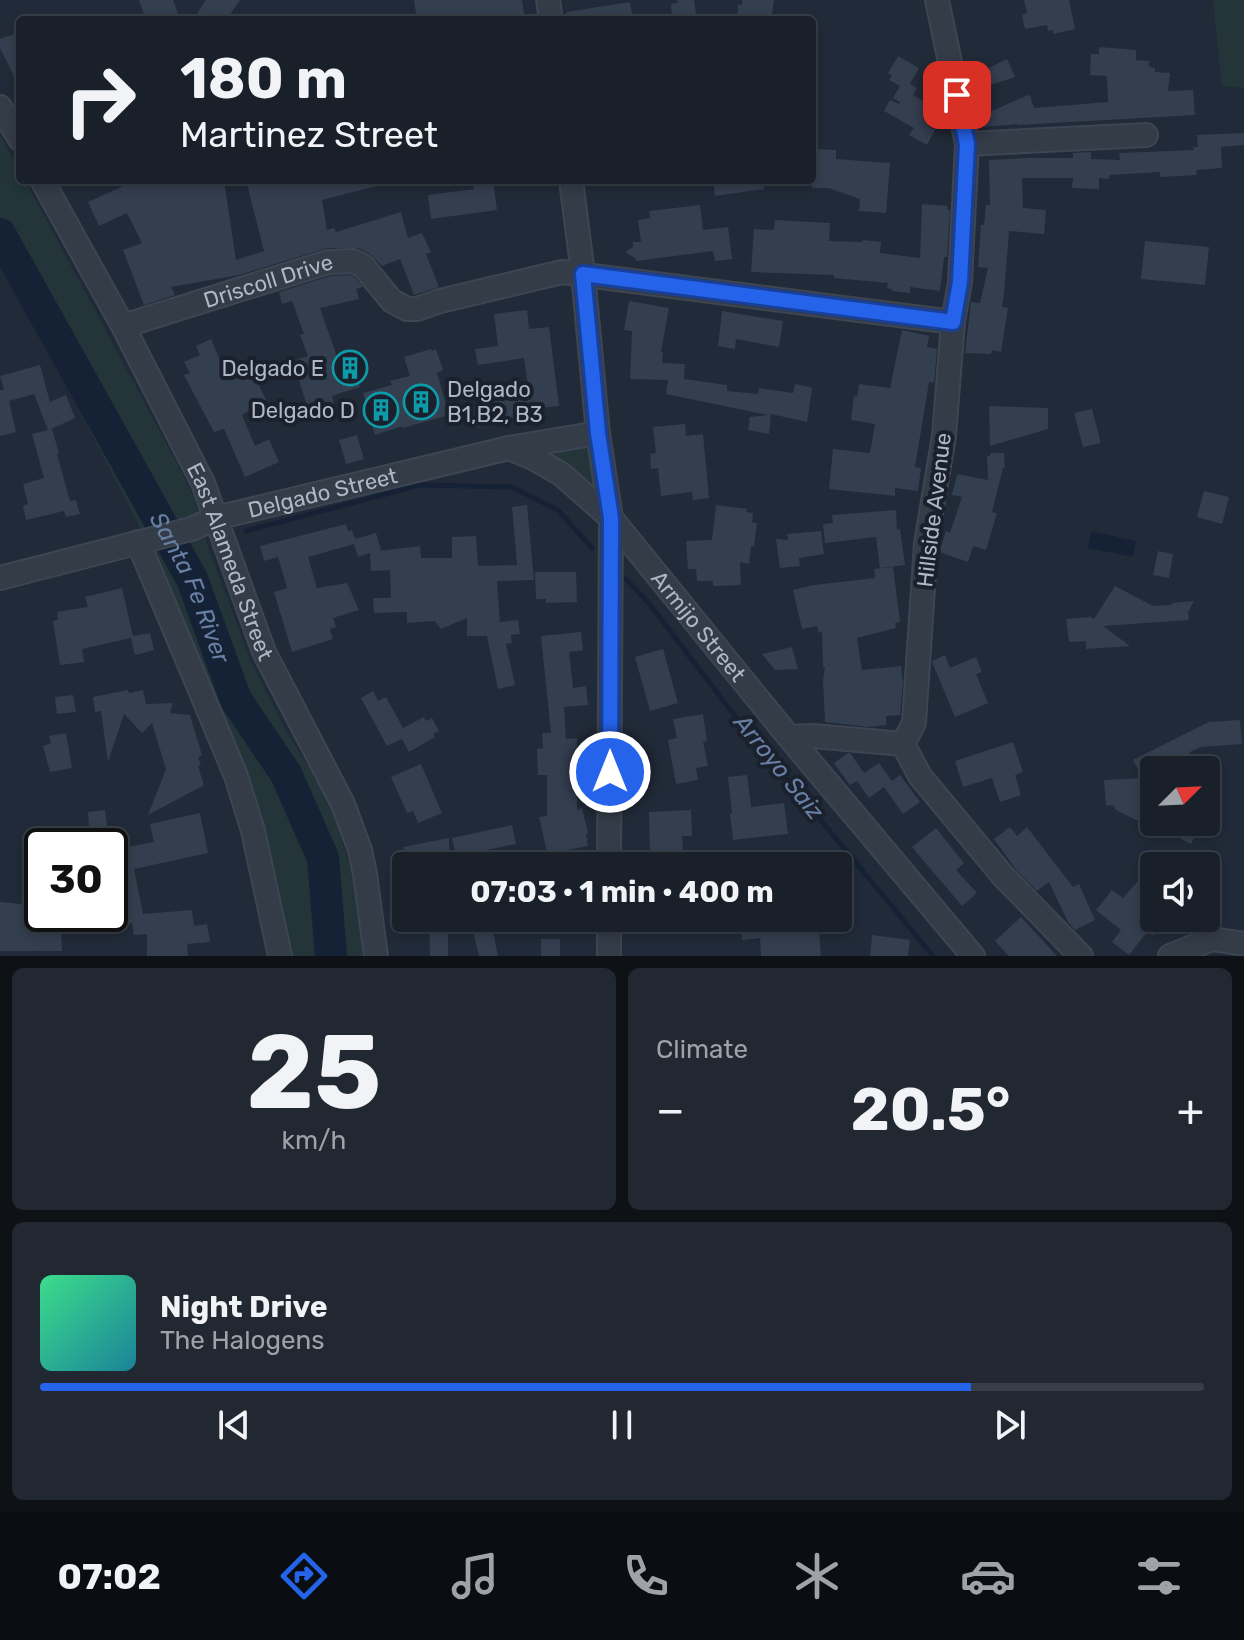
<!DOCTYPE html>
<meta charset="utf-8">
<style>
body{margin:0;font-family:Rubik,sans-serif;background:#222832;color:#f1f3f6;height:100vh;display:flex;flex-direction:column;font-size:30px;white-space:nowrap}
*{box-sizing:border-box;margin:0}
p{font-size:26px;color:#9fa3a8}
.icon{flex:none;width:44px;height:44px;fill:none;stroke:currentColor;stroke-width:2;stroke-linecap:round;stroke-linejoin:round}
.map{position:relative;height:956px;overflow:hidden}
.drawer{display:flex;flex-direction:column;gap:12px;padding:12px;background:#0e1217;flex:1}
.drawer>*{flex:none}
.hud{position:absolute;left:16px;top:16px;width:800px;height:168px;border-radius:8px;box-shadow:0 4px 12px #0003,0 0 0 2px #373e47;background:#19202a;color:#f1f3f6;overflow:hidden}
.needle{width:52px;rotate:66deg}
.controls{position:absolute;left:1140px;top:756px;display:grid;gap:16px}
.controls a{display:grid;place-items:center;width:80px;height:80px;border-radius:8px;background:#19202a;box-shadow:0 4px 12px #0003,0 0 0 2px #373e47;font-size:40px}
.speed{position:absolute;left:24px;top:828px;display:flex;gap:16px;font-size:40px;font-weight:700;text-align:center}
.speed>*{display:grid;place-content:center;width:104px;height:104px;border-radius:50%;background:#19202a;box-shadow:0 4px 12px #0003,0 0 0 2px #373e47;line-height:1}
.speed .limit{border:4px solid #111;border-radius:12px;background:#fff;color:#111}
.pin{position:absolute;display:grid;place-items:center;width:68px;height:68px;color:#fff;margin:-34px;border-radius:16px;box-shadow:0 4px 12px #0006}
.me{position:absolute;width:88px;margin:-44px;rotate:0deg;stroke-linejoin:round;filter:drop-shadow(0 0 6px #0008)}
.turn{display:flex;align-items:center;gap:28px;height:168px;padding:0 32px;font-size:36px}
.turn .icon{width:104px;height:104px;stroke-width:2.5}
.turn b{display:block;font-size:56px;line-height:68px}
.big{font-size:60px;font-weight:700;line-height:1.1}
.drawer .tile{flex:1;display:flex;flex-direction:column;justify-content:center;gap:12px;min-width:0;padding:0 28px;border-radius:12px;background:#222832}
.drawer .dial{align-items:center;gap:0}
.dial b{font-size:104px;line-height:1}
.song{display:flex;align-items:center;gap:24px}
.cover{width:96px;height:96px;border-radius:12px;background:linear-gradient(135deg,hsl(150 70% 55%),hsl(190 70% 35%))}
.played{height:8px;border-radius:4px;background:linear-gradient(90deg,#2563eb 80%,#373e47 80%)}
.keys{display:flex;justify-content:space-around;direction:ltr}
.heat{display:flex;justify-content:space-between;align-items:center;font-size:44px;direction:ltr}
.drawer .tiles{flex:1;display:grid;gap:12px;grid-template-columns:1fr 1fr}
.tile:last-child{grid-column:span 2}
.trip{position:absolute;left:392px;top:852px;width:460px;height:80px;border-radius:8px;background:#19202a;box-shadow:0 4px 12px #0003,0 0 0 2px #373e47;font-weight:700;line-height:80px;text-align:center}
.tabs{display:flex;height:128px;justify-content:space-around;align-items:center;background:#0a0d11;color:#9fa3a8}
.tabs .icon{width:56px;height:56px}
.tabs .on{color:#2563eb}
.tabs b{font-size:36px;color:#f1f3f6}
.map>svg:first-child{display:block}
</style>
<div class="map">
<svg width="1244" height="956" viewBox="0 0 1244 956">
<rect width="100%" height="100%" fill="#212a38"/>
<g fill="#233539">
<path d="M 1213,0 L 1244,0 L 1244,88 L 1222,86 Z"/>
<path d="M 0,136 L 20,171 L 20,180 L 25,180 L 178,465 L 195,500 L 208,547 L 249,657 L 282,724 L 320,786 L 334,815 L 354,880 L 361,920 L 364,956 L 290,956 L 156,564 L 156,550 L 143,533 L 68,388 L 14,270 L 0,249 Z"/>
<path d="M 586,447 L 591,449 L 597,492 L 545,459 L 546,451 Z"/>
</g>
<path fill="#152135" d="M 1091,531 L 1136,541 L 1133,557 L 1088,548 Z"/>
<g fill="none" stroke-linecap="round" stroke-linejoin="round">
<g stroke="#152135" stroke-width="5">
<path d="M 246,531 L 420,485 L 512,487 L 558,510 L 592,548"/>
<path d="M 625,578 L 648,602 L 738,720 L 933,956"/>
</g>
<path stroke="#152135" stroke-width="32" id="s1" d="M 0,234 L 192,579 L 236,700 L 286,774 L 323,858 L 331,956"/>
</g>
<g fill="#333e4f">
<path d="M 139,0 L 173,0 L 178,14 L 160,20 L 146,20 Z"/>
<path d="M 206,0 L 240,0 L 226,20 L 193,20 Z"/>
<path d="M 414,0 L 522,0 L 525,20 L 417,20 Z"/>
<path d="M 677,0 L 694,0 L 697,20 L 672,20 L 671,4 L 678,3 Z"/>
<path d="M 742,0 L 774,0 L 772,15 L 758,14 L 757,20 L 737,20 L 738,4 L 742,5 Z"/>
<path d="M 1024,0 L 1069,0 L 1075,29 L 1053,34 L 1053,30 L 1048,31 L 1047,25 L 1025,29 L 1022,15 L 1027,13 Z"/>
<path d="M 630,2 L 633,20 L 567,20 L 566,12 Z"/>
<path d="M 20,32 L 20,88 L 0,48 L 0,39 Z"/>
<path d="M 1099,47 L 1136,50 L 1136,60 L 1149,61 L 1149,67 L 1155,68 L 1155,72 L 1170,73 L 1168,91 L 1193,90 L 1195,115 L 1018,125 L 1018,124 L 984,127 L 980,116 L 1026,96 L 1030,95 L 1034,108 L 1108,102 L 1107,76 L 1090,75 L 1091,54 L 1099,54 Z"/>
<path d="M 898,56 L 919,68 L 910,84 L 917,88 L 913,95 L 927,103 L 922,112 L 926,114 L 923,118 L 931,122 L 928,126 L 935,130 L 927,145 L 909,135 L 914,128 L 884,111 L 890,100 L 899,104 L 900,102 L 893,98 L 900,86 L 889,80 L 892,75 L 888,73 Z"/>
<path d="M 1007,59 L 1015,77 L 972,91 L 972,87 L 970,87 L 967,75 L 983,71 Z"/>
<path d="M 1244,133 L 1244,145 L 1221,147 L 1222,168 L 1196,170 L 1197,175 L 1160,177 L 1160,172 L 1109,175 L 1109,179 L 1099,178 L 1099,189 L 1072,188 L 1073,178 L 1022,178 L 1023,208 L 1046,210 L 1044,234 L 1009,231 L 1004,294 L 1002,307 L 1008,308 L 1001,352 L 992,350 L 991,354 L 965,353 L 971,302 L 980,303 L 988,268 L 978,267 L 981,225 L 984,225 L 986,205 L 990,205 L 989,160 L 1028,158 L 1073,158 L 1073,153 L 1091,152 L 1091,159 L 1120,160 L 1119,153 L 1194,150 L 1193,147 L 1198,147 L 1197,135 Z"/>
<path d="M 817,149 L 836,150 L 836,159 L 890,163 L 886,213 L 859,211 L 860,199 L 828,188 L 812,188 L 812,168 L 816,169 Z"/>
<path d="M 136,180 L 224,180 L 236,260 L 264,251 L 246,180 L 310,180 L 311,186 L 334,180 L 381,180 L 381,185 L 322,200 L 327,230 L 334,228 L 336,232 L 401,212 L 408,238 L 422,233 L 431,252 L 426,254 L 439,287 L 414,295 L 400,259 L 382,266 L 370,254 L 359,248 L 327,248 L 239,275 L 171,287 L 175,295 L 144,305 L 123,250 L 142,243 L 127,213 L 99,226 L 88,202 Z"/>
<path d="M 472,180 L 493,180 L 497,210 L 431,219 L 428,195 L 474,189 Z"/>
<path d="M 713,180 L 763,180 L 764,189 L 715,196 Z"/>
<path d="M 922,204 L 948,206 L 947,210 L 950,210 L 947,257 L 944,257 L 940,291 L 910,287 L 910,293 L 892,291 L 892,289 L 887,288 L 888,283 L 834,278 L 834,275 L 751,272 L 754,229 L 774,230 L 775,220 L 830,223 L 829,241 L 862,242 L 863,240 L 881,242 L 880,253 L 920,258 Z"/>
<path d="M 700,205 L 703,230 L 728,227 L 732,259 L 715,261 L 713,251 L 636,261 L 635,258 L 625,252 L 633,247 L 633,242 L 641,242 L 638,220 L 650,218 L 649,211 Z"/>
<path d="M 1145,241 L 1209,247 L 1205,285 L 1141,279 Z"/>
<path d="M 350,275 L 354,277 L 363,287 L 356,289 L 359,299 L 320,308 L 338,360 L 354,354 L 360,387 L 332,396 L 336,411 L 311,418 L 298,377 L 301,377 L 296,360 L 308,356 L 300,335 L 304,334 L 292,301 L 282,304 L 279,292 L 330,276 Z"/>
<path d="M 629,301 L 669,308 L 661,352 L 663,352 L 662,363 L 685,364 L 684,379 L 727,385 L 727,391 L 758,394 L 759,388 L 793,393 L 795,384 L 810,387 L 812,389 L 807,422 L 771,414 L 769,434 L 748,430 L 750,417 L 768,415 L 666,394 L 668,380 L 630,379 L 632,331 L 624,330 Z"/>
<path d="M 527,310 L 529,329 L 549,327 L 559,406 L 520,410 L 521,412 L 515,413 L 515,417 L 474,428 L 468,408 L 500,400 L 498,393 L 528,387 L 524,358 L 478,365 L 475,349 L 498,346 L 494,314 Z"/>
<path d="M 722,311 L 783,321 L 779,347 L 736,339 L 735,349 L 718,346 Z"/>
<path d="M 902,330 L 929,336 L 927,347 L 937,349 L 934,383 L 929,382 L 915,467 L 921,468 L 918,491 L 895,488 L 895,496 L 829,489 L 833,449 L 870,453 L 875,424 L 851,420 L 854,396 L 857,397 L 859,384 L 890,388 Z"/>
<path d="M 211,339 L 229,381 L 253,372 L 266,400 L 242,415 L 255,446 L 269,439 L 279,462 L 245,477 L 224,429 L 214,432 L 184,375 L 190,373 L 184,362 L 200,355 L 196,346 Z"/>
<path d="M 431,349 L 432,351 L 436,349 L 443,370 L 437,373 L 449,415 L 403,428 L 403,426 L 375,435 L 363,393 L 392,385 L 390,381 L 410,376 L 404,357 Z"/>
<path d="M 40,365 L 50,402 L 66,395 L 75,418 L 49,430 L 52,429 L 59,453 L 57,454 L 70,501 L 76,500 L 80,514 L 66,517 L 64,511 L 26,520 L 23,506 L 28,504 L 23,484 L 44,478 L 32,434 L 48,430 L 34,394 L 9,401 L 16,432 L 0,436 L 0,390 L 4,390 L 0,376 Z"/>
<path d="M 989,406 L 1048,408 L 1048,429 L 990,446 Z"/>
<path d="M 1092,409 L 1101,443 L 1083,447 L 1074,413 Z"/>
<path d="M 685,424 L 686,436 L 703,434 L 709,498 L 693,500 L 692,492 L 661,496 L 658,468 L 651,469 L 650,454 L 656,453 L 653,427 Z"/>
<path d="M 357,435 L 364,459 L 346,464 L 339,440 Z"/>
<path d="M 990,453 L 1004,453 L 1005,468 L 1003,468 L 992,512 L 997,513 L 986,550 L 973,546 L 968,562 L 939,552 L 946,531 L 950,533 L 962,497 L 952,495 L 957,474 L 988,480 L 987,456 L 990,456 Z"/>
<path d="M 1204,491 L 1229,497 L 1222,524 L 1197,517 Z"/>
<path d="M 527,505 L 534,580 L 497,581 L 500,622 L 518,620 L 520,634 L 511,635 L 512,643 L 506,644 L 515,685 L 498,689 L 487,636 L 467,636 L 467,618 L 441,629 L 435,621 L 407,623 L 407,612 L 374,613 L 373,598 L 391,598 L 390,570 L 371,571 L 370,553 L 358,557 L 354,544 L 308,557 L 317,588 L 347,583 L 359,610 L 333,618 L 336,627 L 330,629 L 333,639 L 292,652 L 274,592 L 287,588 L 278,557 L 264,561 L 260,546 L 346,524 L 348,531 L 352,530 L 355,539 L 376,533 L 381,550 L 379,551 L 420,546 L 421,558 L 452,558 L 452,537 L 476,536 L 478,566 L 517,565 L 512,507 Z"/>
<path d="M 716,505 L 747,509 L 746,512 L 753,513 L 752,522 L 757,523 L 754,546 L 751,546 L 749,564 L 740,562 L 741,585 L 713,586 L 713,581 L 697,581 L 696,569 L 688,569 L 686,541 L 712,540 Z"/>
<path d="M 896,510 L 897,530 L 900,529 L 905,565 L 880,568 L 876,537 L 825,543 L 823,524 L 833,523 L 832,515 Z"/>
<path d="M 821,531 L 824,554 L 799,558 L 800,566 L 780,568 L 776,539 L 788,540 L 787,534 Z"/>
<path d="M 1158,551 L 1173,554 L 1169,578 L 1153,575 Z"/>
<path d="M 893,567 L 900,622 L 895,623 L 896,628 L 857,638 L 862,670 L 901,666 L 903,683 L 900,715 L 886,716 L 886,725 L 868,727 L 825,722 L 823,681 L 825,667 L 823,667 L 822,632 L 819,633 L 817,626 L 802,629 L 793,590 L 814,585 L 875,578 L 874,569 Z"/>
<path d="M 535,572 L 576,572 L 577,602 L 546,603 L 546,599 L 536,599 Z"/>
<path d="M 1115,586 L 1153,606 L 1171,605 L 1172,603 L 1194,601 L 1188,612 L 1189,620 L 1103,626 L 1130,646 L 1086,649 L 1086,641 L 1069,642 L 1066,619 L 1091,617 L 1094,619 Z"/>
<path d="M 122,588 L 133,636 L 150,633 L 154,650 L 135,655 L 131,638 L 82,649 L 84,662 L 60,665 L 53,621 L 58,620 L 57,612 L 88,607 L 85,597 Z"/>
<path d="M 581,632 L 583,650 L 569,652 L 573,688 L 586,686 L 588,705 L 564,707 L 566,739 L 577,738 L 577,810 L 582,808 L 588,833 L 586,834 L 588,846 L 563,851 L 564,854 L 548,857 L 539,817 L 547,816 L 547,775 L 538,775 L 537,749 L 543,748 L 542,733 L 551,733 L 541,636 Z"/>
<path d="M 792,647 L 798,669 L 775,670 L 762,654 Z"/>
<path d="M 663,649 L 678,703 L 650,711 L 635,657 Z"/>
<path d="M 945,655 L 950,668 L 976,657 L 982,672 L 976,674 L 988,703 L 955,717 L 932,662 L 932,661 Z"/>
<path d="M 128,690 L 129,693 L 143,690 L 146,704 L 173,703 L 170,713 L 190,715 L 202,755 L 198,758 L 201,764 L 198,766 L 204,785 L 148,815 L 166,769 L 152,723 L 142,733 L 124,714 L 108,762 L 101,711 L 95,712 L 93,697 Z"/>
<path d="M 373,691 L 378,701 L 386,697 L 403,728 L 424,717 L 426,721 L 432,718 L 439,731 L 433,734 L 435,737 L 409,752 L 402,739 L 387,746 L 361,698 Z"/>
<path d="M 73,695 L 76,712 L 57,714 L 55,697 Z"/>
<path d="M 703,714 L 707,741 L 703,742 L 708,766 L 696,768 L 698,780 L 676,784 L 668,740 L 677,738 L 673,719 Z"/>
<path d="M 1240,720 L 1242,744 L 1201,747 L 1190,752 L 1185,761 L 1170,770 L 1154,770 L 1154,822 L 1202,822 L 1191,844 L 1154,825 L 1154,827 L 1140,820 L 1136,820 L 1116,810 L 1113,805 L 1106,806 L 1104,780 L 1142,778 L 1133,760 L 1209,722 Z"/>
<path d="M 66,733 L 72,768 L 50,772 L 43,746 L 51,743 L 49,736 Z"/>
<path d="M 1013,742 L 1023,772 L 1015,775 L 1021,795 L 1000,802 L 992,778 L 963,787 L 955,761 Z"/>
<path d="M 848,753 L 850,753 L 864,773 L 879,763 L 892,781 L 900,775 L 920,802 L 903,814 L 884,787 L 869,798 L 857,781 L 850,785 L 834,763 Z"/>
<path d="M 421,764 L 442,813 L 418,823 L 413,811 L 407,813 L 391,777 Z"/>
<path d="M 747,775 L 751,807 L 784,803 L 788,834 L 733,840 L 730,814 L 732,814 L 728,777 Z"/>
<path d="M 105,810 L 110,846 L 90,846 L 88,812 Z"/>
<path d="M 691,810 L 692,836 L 682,836 L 684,866 L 643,866 L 642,851 L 650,851 L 649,812 Z"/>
<path d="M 200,813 L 208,853 L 134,869 L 143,914 L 192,910 L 194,926 L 207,924 L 210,942 L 187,944 L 188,956 L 147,956 L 147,934 L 134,935 L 132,923 L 115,924 L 110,850 L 154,842 L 150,824 Z"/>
<path d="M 512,825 L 516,844 L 456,856 L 452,838 Z"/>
<path d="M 1010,827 L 1017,836 L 1027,827 L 1073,887 L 1079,884 L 1095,920 L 1075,930 L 1068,922 L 1049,882 L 1037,891 L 1017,871 L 994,839 Z"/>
<path d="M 936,828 L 964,863 L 956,870 L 977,893 L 962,906 L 912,847 Z"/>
<path d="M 449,838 L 449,858 L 407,866 L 403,847 Z"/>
<path d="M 1154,863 L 1154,936 L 1148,931 L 1129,955 L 1112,942 L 1121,930 L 1096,910 L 1112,890 L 1123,898 Z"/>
<path d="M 0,902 L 42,906 L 42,914 L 60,914 L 62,951 L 0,951 Z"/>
<path d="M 1021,917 L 1057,956 L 1009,956 L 995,941 Z"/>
<path d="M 429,918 L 448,918 L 448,956 L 430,956 Z"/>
<path d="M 470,918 L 490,918 L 498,956 L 479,956 Z"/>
<path d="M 818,918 L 821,956 L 761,956 L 760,938 L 742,940 L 741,919 Z"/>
<path d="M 872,935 L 910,940 L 908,956 L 870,956 Z"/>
<rect x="541" y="939" width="19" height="17"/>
</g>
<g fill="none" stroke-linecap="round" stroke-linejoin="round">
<g stroke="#3e4552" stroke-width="26">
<g id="minor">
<path d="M 548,0 L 551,20"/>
<path d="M 937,0 L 967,144 L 960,282 L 953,322 L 944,436 L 926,543 L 914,723 L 903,744 L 920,776 L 1003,876 L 1081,956"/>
<path d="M 0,107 L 20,139"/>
<path d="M 967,144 L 1146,135"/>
<path id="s2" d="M 42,180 L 123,326 L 203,483 L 264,652 L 343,804 L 360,850 L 365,874 L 376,956"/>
<path d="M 571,180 L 583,274 L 598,433 L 611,518 L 609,866"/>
<path id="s3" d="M 123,326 L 328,262 L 353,261 L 363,266 L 392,301 L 407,309 L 417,309 L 440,301 L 562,272 L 953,322"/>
<path id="s4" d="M 509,448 L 533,458 L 561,474 L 611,518 L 789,737 L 973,956"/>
<path d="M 138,542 L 236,776 L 253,831 L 280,956"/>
<path id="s5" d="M 0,578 L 191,529 L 216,518 L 509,448 L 598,433"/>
<path d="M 789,737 L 813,736 L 903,744"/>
<path d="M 609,956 L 609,918"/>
<path d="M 1170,956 L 1212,939 L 1244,944"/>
</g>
</g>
<use href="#minor" stroke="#343c48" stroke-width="22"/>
</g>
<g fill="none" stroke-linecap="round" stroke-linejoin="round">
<g stroke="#184099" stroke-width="20">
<path id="route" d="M 610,772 L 611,518 L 598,433 L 583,274 L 953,322 L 960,282 L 967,144 L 957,95"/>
</g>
<use href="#route" stroke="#2563eb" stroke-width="14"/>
</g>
<defs>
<g id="building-ring" transform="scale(1.8)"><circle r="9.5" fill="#1a212d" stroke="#0f9aa8" stroke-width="1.5"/><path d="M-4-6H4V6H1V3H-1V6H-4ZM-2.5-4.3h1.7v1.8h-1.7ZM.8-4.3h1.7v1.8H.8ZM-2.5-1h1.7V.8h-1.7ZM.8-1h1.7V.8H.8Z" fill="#0f9aa8"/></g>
</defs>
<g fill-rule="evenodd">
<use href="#building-ring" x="350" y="368"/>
<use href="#building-ring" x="421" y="402"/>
<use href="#building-ring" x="381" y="410"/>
</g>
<g text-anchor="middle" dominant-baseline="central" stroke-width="8" stroke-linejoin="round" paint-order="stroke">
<g font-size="22" fill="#afb6c5" stroke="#1a212d">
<text stroke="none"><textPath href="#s3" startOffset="152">Driscoll Drive</textPath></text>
<text stroke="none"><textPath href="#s5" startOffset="334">Delgado Street</textPath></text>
<text transform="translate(934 510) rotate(-83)">Hillside Avenue</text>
<text stroke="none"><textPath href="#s2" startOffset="426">East Alameda Street</textPath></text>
<text stroke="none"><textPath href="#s4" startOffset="264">Armijo Street</textPath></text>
</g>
<g font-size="22" fill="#afb6c5" stroke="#1a212d" text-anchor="end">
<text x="324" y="368">Delgado E</text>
<text x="447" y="389" text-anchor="start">Delgado<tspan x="447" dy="25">B1,B2, B3</tspan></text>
<text x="355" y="410">Delgado D</text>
</g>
<g font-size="24" font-style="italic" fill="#687fa4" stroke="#1a212d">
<text stroke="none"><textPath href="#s1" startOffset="402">Santa Fe River</textPath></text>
<text transform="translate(779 767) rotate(51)">Arroyo Saiz</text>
</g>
</g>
</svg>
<div class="controls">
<a><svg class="needle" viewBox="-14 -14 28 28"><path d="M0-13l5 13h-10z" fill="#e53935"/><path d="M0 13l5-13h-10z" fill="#9fa3a8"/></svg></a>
<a><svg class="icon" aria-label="sound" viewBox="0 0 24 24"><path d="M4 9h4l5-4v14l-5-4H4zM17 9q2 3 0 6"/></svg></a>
</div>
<div class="speed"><div class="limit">30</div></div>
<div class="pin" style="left:957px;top:95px;background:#d93025"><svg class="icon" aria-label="arrive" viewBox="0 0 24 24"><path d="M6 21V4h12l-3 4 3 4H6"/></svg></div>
<svg class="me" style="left:610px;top:772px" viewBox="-20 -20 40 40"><circle r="17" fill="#2563eb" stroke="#fff" stroke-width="3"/><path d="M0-11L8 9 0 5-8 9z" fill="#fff"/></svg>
<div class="trip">07:03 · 1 min · 400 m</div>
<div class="hud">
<div class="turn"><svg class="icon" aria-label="right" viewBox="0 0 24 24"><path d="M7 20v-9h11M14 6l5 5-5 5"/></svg><div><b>180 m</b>Martinez Street</div></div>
</div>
</div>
<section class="drawer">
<div class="tiles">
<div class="tile dial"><b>25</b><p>km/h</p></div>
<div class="tile"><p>Climate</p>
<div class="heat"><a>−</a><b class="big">20.5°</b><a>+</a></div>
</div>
<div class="tile">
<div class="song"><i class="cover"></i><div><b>Night Drive</b><p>The Halogens</p></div></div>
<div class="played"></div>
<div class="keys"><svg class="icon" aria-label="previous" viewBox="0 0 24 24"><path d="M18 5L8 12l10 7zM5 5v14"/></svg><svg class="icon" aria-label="pause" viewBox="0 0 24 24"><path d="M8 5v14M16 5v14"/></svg><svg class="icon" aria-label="next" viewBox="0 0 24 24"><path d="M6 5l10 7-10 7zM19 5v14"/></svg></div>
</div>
</div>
</section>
<nav class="tabs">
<b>07:02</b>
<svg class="icon on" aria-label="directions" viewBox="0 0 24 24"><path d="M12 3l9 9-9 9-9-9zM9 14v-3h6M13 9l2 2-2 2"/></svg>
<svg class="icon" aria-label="music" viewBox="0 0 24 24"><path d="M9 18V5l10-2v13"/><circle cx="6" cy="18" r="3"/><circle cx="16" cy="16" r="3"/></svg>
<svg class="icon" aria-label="phone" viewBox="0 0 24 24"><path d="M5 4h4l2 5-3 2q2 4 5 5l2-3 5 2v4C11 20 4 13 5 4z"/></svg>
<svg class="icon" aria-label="climate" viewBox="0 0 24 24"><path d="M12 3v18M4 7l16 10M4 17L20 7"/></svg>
<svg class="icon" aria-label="car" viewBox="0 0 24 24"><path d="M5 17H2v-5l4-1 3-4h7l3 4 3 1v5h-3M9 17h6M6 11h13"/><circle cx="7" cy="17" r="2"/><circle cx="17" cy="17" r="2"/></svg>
<svg class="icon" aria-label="filters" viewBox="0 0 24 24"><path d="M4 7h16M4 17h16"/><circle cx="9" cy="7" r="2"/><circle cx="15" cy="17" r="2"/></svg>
</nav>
